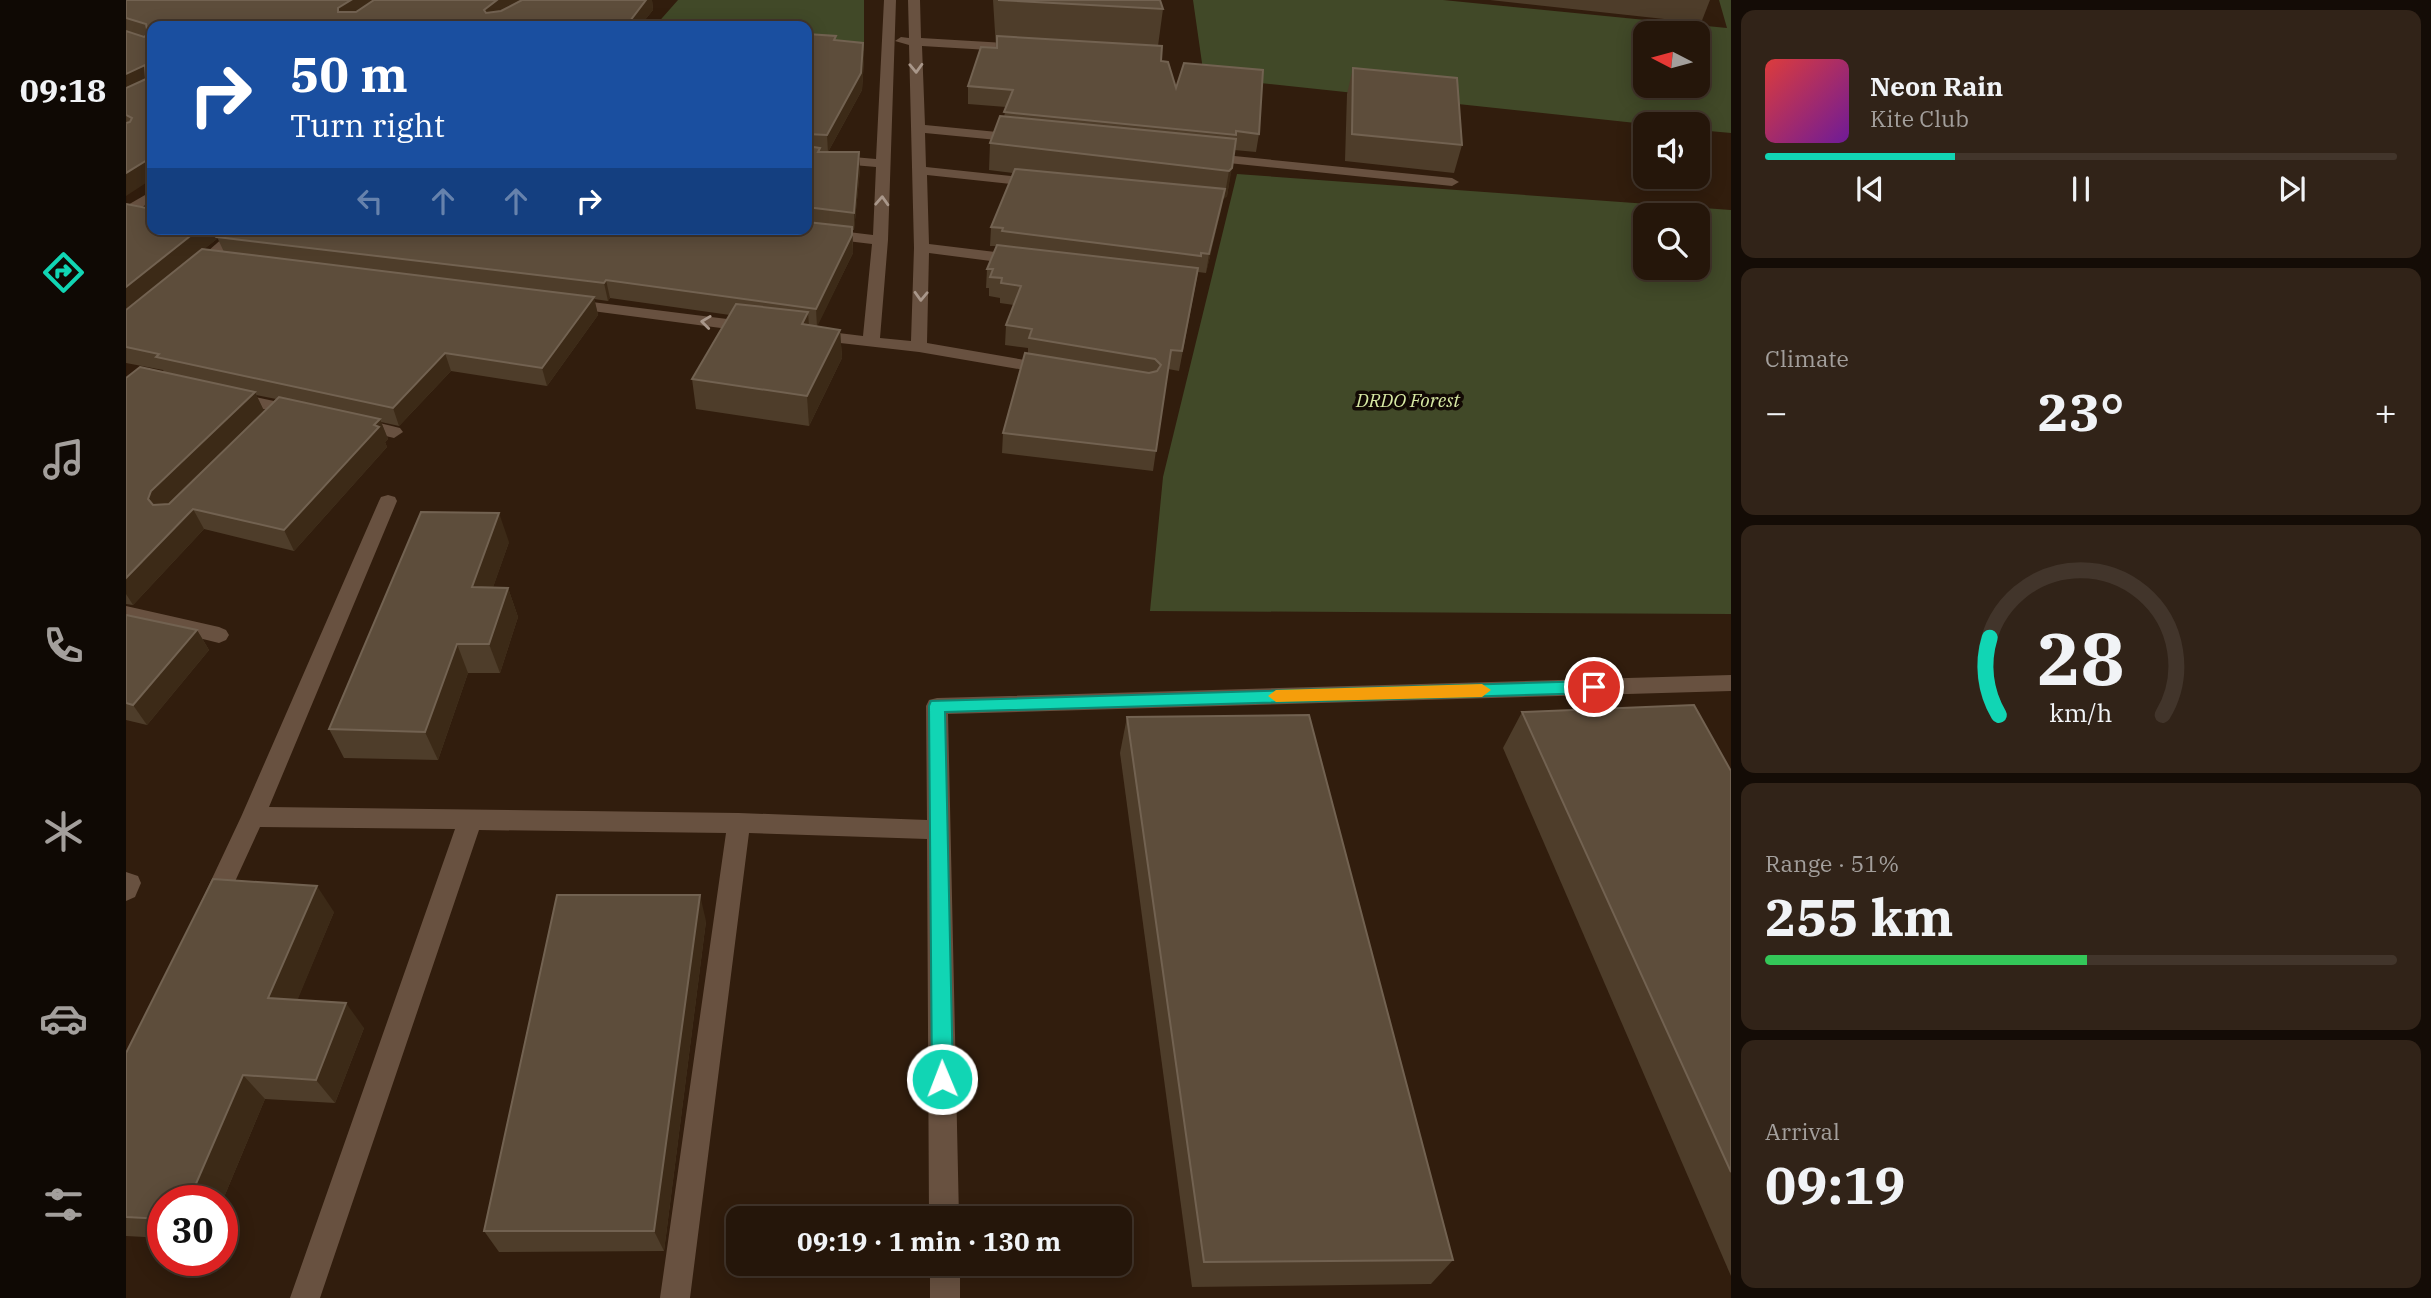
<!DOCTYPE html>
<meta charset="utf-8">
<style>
body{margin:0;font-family:"IBM Plex Serif",serif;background:#312318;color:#f1f3f6;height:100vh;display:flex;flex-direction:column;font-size:26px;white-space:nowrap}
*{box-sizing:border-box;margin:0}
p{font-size:23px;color:#a39f9c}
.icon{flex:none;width:38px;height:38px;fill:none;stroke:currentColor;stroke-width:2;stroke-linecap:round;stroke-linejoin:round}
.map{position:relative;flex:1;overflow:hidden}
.panel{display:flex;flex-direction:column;gap:10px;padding:10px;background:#140c06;width:700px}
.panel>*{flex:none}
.hud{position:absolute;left:21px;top:21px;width:665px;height:214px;border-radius:14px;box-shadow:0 4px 18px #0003,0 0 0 2px #42352b;background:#1a4fa0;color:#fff;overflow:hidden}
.needle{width:46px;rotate:276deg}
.buttons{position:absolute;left:1507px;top:21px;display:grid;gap:14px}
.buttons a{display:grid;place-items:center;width:77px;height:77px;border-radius:14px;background:#25160a;box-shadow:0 4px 18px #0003,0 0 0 2px #42352b;font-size:35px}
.speed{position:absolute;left:21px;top:1185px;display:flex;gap:14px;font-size:35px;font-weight:700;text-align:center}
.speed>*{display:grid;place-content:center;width:91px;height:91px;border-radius:50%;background:#25160a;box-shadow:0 4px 18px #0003,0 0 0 2px #42352b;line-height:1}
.speed .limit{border:10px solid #d22;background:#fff;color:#111}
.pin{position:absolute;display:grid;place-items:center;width:60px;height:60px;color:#fff;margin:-30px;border:4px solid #fff;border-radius:50%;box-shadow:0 2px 7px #0007}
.me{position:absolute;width:77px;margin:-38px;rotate:359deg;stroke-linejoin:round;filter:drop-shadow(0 0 5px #0008)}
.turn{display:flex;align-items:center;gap:24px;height:147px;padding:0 28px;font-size:32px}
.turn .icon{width:91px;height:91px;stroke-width:2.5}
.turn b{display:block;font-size:49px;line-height:60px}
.lanes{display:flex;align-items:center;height:66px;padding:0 28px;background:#0003;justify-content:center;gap:35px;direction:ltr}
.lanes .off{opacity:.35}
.big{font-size:52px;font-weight:700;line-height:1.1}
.panel .widget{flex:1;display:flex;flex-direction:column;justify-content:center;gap:10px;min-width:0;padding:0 24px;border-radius:14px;background:#312318}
.panel .dial{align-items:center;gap:0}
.dial svg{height:182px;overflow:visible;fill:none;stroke:#42352b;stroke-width:7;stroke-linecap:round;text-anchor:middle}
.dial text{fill:#f1f3f6;stroke:none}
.song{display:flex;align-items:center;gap:21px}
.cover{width:84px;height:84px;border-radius:10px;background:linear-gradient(135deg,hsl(0 70% 55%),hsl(280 70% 35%))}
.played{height:7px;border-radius:4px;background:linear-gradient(90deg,#11d5b4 30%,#42352b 30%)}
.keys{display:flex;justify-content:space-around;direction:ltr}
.heat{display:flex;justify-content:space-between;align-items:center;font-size:38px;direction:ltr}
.charge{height:10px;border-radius:5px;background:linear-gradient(90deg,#34c759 51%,#42352b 0)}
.trip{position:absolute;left:600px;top:1206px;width:406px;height:70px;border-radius:14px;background:#25160a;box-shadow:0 4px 18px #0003,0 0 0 2px #42352b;font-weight:700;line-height:70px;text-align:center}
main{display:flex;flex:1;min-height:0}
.dock{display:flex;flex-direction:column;width:126px;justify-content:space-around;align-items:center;background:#0f0904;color:#a39f9c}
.dock .icon{width:49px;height:49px}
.dock .current{color:#11d5b4}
.dock b{font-size:32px;color:#f1f3f6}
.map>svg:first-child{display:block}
</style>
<main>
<nav class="dock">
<b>09:18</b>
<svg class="icon current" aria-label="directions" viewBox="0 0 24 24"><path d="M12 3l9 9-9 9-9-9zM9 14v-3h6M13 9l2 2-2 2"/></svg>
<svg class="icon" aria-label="music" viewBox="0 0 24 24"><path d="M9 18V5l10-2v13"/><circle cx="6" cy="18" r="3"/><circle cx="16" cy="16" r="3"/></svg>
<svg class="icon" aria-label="phone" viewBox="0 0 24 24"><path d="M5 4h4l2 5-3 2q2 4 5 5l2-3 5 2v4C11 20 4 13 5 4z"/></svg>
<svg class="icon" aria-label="climate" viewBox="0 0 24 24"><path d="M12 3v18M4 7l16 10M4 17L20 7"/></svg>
<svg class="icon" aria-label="car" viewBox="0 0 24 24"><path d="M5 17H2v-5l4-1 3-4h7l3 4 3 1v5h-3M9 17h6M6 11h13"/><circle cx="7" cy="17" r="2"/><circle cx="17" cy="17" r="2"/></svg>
<svg class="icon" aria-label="filters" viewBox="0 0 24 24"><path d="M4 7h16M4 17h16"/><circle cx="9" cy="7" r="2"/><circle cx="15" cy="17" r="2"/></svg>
</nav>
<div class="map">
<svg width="1605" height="1298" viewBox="0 0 1605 1298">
<rect width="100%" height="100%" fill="#311d0d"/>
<g fill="#414928" fill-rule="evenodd">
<path d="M 552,0 L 738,0 L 738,51 L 681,48 L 681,26 L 529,26 Z"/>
<path d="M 1067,0 L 1317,0 L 1601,28 L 1593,0 L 1605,0 L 1605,133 L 1572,130 L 1572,124 L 1519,124 L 1078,77 ZM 1519,33 L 1572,33 L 1572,86 L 1519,86 Z"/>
<path d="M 1111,174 L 1605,210 L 1605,614 L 1024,611 L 1037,477 ZM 1519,215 L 1572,215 L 1572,268 L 1519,268 Z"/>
</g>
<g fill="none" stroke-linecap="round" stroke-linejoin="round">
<g fill="#685140" fill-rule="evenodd">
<path d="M 758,0 L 770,0 L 762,240 L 754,338 L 785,341 L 788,248 L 783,45 L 769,41 L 775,37 L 783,38 L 782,0 L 794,0 L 795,38 L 897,44 L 903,48 L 897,52 L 796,46 L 799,125 L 892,134 L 899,138 L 892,142 L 799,133 L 800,167 L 913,179 L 920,183 L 913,187 L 801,175 L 803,244 L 895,255 L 903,260 L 895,265 L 803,253 L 801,343 L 922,364 L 930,369 L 928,373 L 922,374 L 793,352 L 688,340 L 680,335 L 688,330 L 737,336 L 746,244 L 654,233 L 647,229 L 681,227 L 747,235 L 750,167 L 681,161 L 681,153 L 750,159 Z"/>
<path d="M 1078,153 L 1326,178 L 1333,182 L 1326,186 L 1073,160 L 1071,157 Z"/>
<path d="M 26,191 L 26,201 L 0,217 L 0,206 Z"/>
<path d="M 107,229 L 123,229 L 75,272 L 65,272 L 62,269 L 65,266 Z"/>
<path d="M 442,299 L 625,322 L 633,327 L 625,332 L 436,307 L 434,304 L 436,301 Z"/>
<path d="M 106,392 L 176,407 L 179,411 L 170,416 L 100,401 L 97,397 L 100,393 Z"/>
<path d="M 229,417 L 274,428 L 277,432 L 268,438 L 223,427 L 220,423 Z"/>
<path d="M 262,495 L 269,497 L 271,501 L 143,807 L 613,813 L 801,820 L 800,706 L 803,700 L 811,698 L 1605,675 L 1605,691 L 822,714 L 833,1218 L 803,1218 L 801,839 L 623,833 L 564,1298 L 534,1298 L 600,833 L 353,830 L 194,1298 L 164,1298 L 329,829 L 134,827 L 95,912 L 86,915 L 77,912 L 74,904 L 115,817 L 253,501 L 255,497 Z"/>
<path d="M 0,606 L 93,627 L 100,630 L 103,635 L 100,640 L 93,643 L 0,620 Z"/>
<path d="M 0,872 L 12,876 L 15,883 L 9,897 L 0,901 Z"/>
<rect x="804" y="1264" width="30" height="34"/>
</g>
</g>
<g fill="#4e3d2a" fill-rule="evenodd">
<path d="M 0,0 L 395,0 L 390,4 L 396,0 L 526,0 L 527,10 L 514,26 L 26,26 L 0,196 Z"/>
<path d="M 867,0 L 1034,0 L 1037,9 L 1032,46 L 1035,61 L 1050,88 L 1133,134 L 1130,152 L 1108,150 L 1101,196 L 1097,199 L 1080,273 L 1072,272 L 1053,371 L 1042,369 L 1027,471 L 876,453 L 877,433 L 902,353 L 902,348 L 879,345 L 880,325 L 888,305 L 874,303 L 874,298 L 863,296 L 863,288 L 860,288 L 861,269 L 870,246 L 864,246 L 865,227 L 887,173 L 863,170 L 864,143 L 878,117 L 880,107 L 842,104 L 842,86 L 870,48 Z"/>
<path d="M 1364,0 L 1584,0 L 1575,23 Z"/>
<path d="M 681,34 L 710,40 L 737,43 L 738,59 L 736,90 L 702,152 L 734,169 L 728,230 L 727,230 L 727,253 L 691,326 L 714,330 L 716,358 L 683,426 L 570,409 L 566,379 L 604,315 L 484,298 L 482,301 L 468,299 L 472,315 L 421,386 L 325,371 L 273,426 L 255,422 L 262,439 L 259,442 L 261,447 L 168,551 L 78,529 L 7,605 L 0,604 L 0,378 L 38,372 L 37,370 L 0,363 L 0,204 L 26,229 L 88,229 L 92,238 L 78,249 L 98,252 L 91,237 L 681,229 ZM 130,395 L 150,399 L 138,411 Z"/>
<path d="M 1227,68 L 1336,145 L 1328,173 L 1219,161 L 1221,94 Z"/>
<path d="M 383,542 L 367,587 L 382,588 L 392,617 L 374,673 L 342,673 L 312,760 L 218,758 L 203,729 Z"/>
<path d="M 0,615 L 71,630 L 83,650 L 21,725 L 0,720 Z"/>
<path d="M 1396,712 L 1605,771 L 1605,1276 L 1377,748 Z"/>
<path d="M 1001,717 L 1327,1260 L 1305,1284 L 1066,1287 L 994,753 Z"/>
<path d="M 208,912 L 171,1000 L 238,1028 L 209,1103 L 139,1099 L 96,1202 L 96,1200 L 37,1200 L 37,1238 L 0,1236 L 0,1053 Z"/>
<path d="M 580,921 L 538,1251 L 373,1252 L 358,1231 Z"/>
</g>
<g fill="#3c2a17">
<path d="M 225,0 L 252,0 L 218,24 L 212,12 L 212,8 Z"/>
<path d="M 371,0 L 395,0 L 361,26 L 358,10 Z"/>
<path d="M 520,0 L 526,0 L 527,10 L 514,26 L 501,25 Z"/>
<path d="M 737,43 L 738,59 L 736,90 L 702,152 L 701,135 Z"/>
<path d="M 19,65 L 26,81 L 0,93 L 0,74 Z"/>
<path d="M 733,152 L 734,169 L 728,230 L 728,213 Z"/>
<path d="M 26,157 L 26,179 L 0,196 L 0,173 Z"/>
<path d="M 1106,168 L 1101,196 L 1098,199 L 1103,171 Z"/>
<path d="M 1099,189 L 1096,207 L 1080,273 L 1083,254 Z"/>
<path d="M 726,227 L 727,253 L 691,327 L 690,309 Z"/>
<path d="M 73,229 L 88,229 L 92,238 L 0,313 L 0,287 Z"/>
<path d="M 480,280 L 484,298 L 482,301 L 478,283 Z"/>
<path d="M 468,297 L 472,315 L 421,386 L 416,368 Z"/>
<path d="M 682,312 L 684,341 L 676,324 Z"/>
<path d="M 714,330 L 716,358 L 683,426 L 681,396 Z"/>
<path d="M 319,353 L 325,371 L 273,426 L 267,408 Z"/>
<path d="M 129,392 L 139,413 L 34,519 L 22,499 L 25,491 Z"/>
<path d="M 254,419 L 262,439 L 259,442 L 261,447 L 168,551 L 158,530 Z"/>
<path d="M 67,509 L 78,529 L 7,605 L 0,594 L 0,578 Z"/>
<path d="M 373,513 L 383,542 L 357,616 L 346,587 Z"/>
<path d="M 382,588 L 392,617 L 374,673 L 363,644 Z"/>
<path d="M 71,630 L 83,650 L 21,725 L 7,705 Z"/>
<path d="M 331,644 L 342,673 L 312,760 L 299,732 Z"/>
<path d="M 191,886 L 208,912 L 162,1023 L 142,998 Z"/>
<path d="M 574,895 L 580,921 L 538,1251 L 528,1231 Z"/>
<path d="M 220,1003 L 238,1028 L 209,1103 L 190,1080 Z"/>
<path d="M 117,1075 L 139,1099 L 96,1202 L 96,1200 L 63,1200 Z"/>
</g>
<g fill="#5d4d3b" stroke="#726251" stroke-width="2">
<path d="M 0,0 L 225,0 L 212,8 L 212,12 L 230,12 L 248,0 L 371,0 L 358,10 L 360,13 L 375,11 L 396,0 L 520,0 L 501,25 L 513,26 L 26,26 L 26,157 L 0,173 L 0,123 L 4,122 L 6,118 L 0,115 L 0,88 L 20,79 L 19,65 L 0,74 L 0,31 L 18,37 L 22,34 L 20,24 L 0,18 Z"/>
<path d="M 872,0 L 1034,0 L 1037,9 Z"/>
<path d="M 681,34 L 710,36 L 708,40 L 737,43 L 735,73 L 701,135 L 681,134 Z"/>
<path d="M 871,36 L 1036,46 L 1035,61 L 1042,62 L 1050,88 L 1058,63 L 1137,70 L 1133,134 L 1110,131 L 1110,135 L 878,112 L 887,90 L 842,86 L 855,47 L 871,48 Z"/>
<path d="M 1227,68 L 1331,78 L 1336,145 L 1226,134 Z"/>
<path d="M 874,116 L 1110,139 L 1106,168 L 1103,171 L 864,143 Z"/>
<path d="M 681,146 L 694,148 L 692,152 L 733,152 L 728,213 L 681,207 Z"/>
<path d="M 889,169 L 1099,189 L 1083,254 L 1075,253 L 1075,256 L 876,231 L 877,228 L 865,227 Z"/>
<path d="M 0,204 L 26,209 L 26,229 L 73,229 L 0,287 Z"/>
<path d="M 681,222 L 726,227 L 726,235 L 690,309 L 480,280 L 478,283 L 91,237 L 100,229 L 681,229 Z"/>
<path d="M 871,245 L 1072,268 L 1056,351 L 1045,350 L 1030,451 L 877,433 L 899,353 L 1023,373 L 1031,371 L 1035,365 L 1029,359 L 903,338 L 906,329 L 880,325 L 895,286 L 875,283 L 876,278 L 864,277 L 867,269 L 861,269 Z"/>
<path d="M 76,249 L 468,297 L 416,368 L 319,353 L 267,408 L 30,357 L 33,354 L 0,347 L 0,310 Z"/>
<path d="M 610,304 L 682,312 L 676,324 L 714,330 L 681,396 L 566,379 Z"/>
<path d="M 14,367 L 129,392 L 25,491 L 22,499 L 27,505 L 43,504 L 153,397 L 254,419 L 248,425 L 253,427 L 158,530 L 67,509 L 0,578 L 0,378 Z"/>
<path d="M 295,512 L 373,513 L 346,587 L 382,588 L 363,644 L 331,644 L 299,732 L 203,729 Z"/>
<path d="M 0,615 L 71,630 L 7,705 L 0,703 Z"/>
<path d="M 1568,705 L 1605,771 L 1605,1172 L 1396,712 Z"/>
<path d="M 1183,715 L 1327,1260 L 1078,1262 L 1001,717 Z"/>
<path d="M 87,879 L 191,886 L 142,998 L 220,1003 L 190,1080 L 117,1075 L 63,1200 L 37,1200 L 37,1219 L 0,1217 L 0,1053 Z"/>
<path d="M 431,895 L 574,895 L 528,1231 L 358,1231 Z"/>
</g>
<defs><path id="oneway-chevron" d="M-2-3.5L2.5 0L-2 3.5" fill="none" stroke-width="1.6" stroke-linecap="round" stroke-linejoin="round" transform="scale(1.75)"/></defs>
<g stroke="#a9978a">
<use href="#oneway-chevron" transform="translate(790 68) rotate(88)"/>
<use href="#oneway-chevron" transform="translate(756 201) rotate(-87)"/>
<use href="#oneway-chevron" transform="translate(795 296) rotate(92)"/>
<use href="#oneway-chevron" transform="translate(580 322) rotate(-173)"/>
</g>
<path fill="#11d5b4" stroke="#0b8a75" stroke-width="2" d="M 1468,681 L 1476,687 L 1468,693 L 819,712 L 827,1079 L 823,1086 L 816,1089 L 809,1086 L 806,1079 L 803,706 L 805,701 Z"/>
<path fill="#f59e0b" d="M 1356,684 L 1365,690 L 1356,697 L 1150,702 L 1142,696 L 1150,690 Z"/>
<g text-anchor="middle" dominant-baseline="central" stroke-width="7" stroke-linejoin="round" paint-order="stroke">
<g font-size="19" font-style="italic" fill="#d9eba5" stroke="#120904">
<text x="1282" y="400">DRDO Forest</text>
</g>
</g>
</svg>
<div class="buttons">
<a><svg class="needle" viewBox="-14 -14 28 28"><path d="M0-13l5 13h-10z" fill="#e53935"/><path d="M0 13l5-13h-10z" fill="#a39f9c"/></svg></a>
<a><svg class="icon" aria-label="sound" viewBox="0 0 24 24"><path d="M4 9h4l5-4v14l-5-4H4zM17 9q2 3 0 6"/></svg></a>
<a><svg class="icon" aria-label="search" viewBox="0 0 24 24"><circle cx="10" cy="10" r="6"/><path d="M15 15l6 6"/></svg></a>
</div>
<div class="speed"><div class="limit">30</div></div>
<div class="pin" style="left:1468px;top:687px;background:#d93025"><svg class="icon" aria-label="arrive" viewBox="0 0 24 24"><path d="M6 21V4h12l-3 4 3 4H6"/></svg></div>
<svg class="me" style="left:816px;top:1079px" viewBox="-20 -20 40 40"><circle r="17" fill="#11d5b4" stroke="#fff" stroke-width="3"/><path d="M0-11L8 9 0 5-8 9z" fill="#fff"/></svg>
<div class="trip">09:19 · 1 min · 130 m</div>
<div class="hud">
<div class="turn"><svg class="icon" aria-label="right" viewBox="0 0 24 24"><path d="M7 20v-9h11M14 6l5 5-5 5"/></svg><div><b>50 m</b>Turn right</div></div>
<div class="lanes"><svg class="icon off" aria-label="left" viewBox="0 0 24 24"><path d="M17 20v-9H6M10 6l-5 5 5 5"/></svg><svg class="icon off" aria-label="ahead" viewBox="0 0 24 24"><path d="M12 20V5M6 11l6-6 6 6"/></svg><svg class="icon off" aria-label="ahead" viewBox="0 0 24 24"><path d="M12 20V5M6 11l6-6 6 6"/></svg><svg class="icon" aria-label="right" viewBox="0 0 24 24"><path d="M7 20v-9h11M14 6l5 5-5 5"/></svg></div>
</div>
</div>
<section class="panel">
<div class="widget">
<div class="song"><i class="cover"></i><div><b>Neon Rain</b><p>Kite Club</p></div></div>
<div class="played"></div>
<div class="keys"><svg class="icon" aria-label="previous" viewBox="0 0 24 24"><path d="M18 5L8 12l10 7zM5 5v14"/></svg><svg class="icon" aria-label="pause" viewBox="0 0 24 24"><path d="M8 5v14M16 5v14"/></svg><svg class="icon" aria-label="next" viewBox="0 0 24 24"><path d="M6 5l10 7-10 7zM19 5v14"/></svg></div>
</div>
<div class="widget"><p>Climate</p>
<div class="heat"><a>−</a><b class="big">23°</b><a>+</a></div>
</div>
<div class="widget dial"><svg viewBox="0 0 100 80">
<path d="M14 69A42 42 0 1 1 86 69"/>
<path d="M14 69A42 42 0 0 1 10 35" stroke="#11d5b4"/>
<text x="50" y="56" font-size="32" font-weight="700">28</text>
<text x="50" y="72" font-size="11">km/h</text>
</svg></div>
<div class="widget"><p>Range · 51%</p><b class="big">255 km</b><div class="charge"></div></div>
<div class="widget"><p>Arrival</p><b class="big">09:19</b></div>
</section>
</main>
